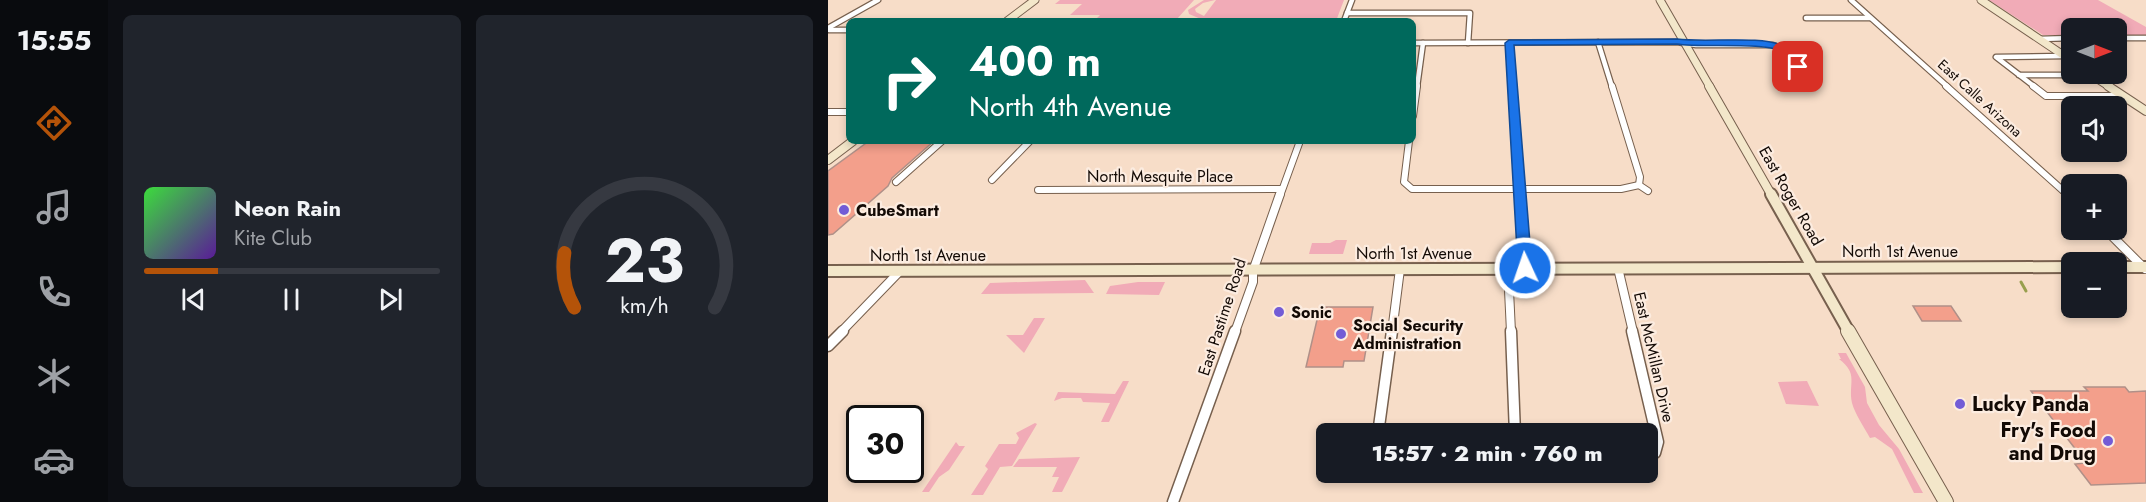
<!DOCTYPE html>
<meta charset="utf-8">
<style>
body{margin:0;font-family:Jost,sans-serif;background:#20242c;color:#f1f3f6;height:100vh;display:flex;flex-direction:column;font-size:22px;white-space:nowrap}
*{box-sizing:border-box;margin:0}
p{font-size:20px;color:#9ea1a6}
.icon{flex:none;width:33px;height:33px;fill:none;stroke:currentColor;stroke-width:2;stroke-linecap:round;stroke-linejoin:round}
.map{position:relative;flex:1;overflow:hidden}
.side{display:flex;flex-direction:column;gap:15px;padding:15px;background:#0d0f14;width:720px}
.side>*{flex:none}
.banner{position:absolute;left:18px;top:18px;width:570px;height:126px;border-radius:9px;box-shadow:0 3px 9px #0003;background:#00695c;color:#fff;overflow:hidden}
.needle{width:39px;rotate:90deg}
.fabs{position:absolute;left:1233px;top:18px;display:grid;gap:12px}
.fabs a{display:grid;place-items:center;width:66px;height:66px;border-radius:9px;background:#171b24;box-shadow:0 3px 9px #0003;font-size:30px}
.speed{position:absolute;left:18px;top:405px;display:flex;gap:12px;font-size:30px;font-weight:700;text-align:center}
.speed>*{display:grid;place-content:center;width:78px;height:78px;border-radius:50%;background:#171b24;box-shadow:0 3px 9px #0003;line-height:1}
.speed .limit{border:3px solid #111;border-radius:9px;background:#fff;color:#111}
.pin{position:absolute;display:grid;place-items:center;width:51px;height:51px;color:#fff;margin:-26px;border-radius:12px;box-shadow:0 3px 9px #0006}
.me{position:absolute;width:66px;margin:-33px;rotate:357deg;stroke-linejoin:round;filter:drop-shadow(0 0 4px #0008)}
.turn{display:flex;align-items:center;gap:21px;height:126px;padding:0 24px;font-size:27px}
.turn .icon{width:78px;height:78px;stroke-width:2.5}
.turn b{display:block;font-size:42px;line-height:51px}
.side .tile{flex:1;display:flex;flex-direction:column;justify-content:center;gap:9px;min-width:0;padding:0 21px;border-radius:9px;background:#20242c}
.side .dial{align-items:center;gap:0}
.dial svg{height:156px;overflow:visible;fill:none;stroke:#363941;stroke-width:7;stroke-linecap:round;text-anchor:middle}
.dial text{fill:#f1f3f6;stroke:none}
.song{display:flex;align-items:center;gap:18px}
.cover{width:72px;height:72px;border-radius:9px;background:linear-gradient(135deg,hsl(120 70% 55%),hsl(270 70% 35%))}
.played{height:6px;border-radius:3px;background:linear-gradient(90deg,#b45309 25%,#363941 25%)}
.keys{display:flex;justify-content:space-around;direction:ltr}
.side .tiles{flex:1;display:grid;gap:15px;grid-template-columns:repeat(2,1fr)}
.trip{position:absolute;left:488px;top:423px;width:342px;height:60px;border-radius:9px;background:#171b24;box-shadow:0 3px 9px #0003;font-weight:800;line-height:60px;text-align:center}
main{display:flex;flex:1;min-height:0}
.menu{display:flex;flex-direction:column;width:108px;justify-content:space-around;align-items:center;background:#090b0e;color:#9ea1a6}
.menu .icon{width:42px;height:42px}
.menu .selected{color:#b45309}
.menu b{font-size:27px;color:#f1f3f6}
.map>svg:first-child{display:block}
</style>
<main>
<nav class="menu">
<b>15:55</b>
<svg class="icon selected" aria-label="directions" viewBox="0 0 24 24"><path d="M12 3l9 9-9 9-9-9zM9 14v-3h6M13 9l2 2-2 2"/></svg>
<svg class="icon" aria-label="music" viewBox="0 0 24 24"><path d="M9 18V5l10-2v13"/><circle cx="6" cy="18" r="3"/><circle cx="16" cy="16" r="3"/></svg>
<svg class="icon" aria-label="phone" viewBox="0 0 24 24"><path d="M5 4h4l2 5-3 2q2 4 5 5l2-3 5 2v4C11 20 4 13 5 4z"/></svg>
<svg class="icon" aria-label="climate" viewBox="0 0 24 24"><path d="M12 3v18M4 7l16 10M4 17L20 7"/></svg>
<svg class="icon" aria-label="car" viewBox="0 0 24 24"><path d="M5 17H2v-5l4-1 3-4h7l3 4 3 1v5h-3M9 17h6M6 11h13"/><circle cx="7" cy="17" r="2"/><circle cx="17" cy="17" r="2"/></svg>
</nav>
<section class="side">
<div class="tiles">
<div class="tile">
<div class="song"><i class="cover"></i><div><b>Neon Rain</b><p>Kite Club</p></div></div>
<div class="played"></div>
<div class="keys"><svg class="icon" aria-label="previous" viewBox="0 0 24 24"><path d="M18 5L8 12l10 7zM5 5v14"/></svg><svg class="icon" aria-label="pause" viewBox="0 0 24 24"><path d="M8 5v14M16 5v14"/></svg><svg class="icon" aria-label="next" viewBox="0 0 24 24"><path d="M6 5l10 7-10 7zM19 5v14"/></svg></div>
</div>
<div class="tile dial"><svg viewBox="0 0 100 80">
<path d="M14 69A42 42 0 1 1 86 69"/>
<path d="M14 69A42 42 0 0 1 9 41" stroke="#b45309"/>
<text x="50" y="56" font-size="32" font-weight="700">23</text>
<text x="50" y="72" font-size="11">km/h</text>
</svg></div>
</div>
</section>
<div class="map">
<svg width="1318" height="502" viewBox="0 0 1318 502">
<rect width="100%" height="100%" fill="#f7ddc8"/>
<g fill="#f1abb7">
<path d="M 232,0 L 366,0 L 349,19 L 342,21 L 266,21 L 272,15 L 242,15 L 254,4 L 227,4 Z"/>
<path d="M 376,0 L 387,0 L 375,3 L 367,9 L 368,12 L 376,16 L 388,0 L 516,0 L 508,21 L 384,20 L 373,19 L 361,14 L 360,10 Z"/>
<path d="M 1161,0 L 1270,0 L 1318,27 L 1318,35 L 1289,35 L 1288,28 L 1244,28 L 1243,35 L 1215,35 Z"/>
<path d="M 508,240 L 519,240 L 515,254 L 481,254 L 484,243 L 502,243 Z"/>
<path d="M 257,280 L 266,293 L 153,294 L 162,283 Z"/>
<path d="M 310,282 L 337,282 L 331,295 L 278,294 L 282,286 Z"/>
<path d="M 206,318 L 217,318 L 196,353 L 178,335 L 195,335 Z"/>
<path d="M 1010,353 L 1018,353 L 1037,387 L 1039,403 L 1051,425 L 1071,449 L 1095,493 L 1086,493 L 1064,449 L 1047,437 L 1042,438 C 1036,427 1027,414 1024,403 C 1020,383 1031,374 1011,359 L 1013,359 Z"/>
<path d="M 295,381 L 301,381 L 281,422 L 273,422 L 282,403 L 255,402 L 253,398 L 234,398 L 226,401 L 230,392 L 287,394 Z"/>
<path d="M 979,381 L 991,406 L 958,404 L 950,382 Z"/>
<path d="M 207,423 L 209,424 L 184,466 L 172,467 L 155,495 L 143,495 L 160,469 L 157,466 L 171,444 L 188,444 L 191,438 L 188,433 Z"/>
<path d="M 128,442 L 131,446 L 137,446 L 121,470 L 111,477 L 101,492 L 94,492 Z"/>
<path d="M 252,457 L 234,492 L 224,492 L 231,477 L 224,477 L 229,467 L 185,467 L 191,459 Z"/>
</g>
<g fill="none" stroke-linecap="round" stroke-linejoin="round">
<path stroke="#989f4e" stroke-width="3" d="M 1193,282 L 1198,291"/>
</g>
<g fill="#f39f8b" stroke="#b09088" stroke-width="1.5">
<path d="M 41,141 L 106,141 L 64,178 L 60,186 L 5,234 L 0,235 L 0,171 Z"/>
<path d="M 1085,306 L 1123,306 L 1133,321 L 1094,321 Z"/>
<path d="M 492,307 L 545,307 L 536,361 L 516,361 L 515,367 L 478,367 Z"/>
<path d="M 1256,387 L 1297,387 L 1301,392 L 1318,391 L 1318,483 L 1263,485 L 1247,464 L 1258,463 L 1203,391 L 1260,391 Z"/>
</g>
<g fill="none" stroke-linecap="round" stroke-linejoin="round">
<g stroke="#77604e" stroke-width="7">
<g id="street-far3">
<path d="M 1023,0 L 1120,87"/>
<path d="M 519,13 L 642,13 L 640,43"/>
<path d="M 978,18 L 1042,18"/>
<path d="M 516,21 L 524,0"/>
<path d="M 0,28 L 50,0"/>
<path d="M 1,30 L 21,30"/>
<path d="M 1288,38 L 1318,38"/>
<path d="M 1211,39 L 1244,38"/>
<path d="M 770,42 L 784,87"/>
<path d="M 585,43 L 849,42 L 868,45 L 945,45 L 956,49 L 970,67"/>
<path d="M 682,43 L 685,87"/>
<path d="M 1191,75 L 1265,75"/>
<path d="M 589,87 L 595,43"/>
<path d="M 1207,87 L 1168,57 L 1237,56"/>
</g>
</g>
<g stroke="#77604e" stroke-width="8">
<g id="street-far2">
<path d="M 685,86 L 692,196"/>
<path d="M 784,86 L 812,177 L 811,185"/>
<path d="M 1118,86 L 1241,196"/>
<path d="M 1205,86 L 1218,96 L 1295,96"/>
<path d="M 0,112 L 21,112"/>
<path d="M 585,116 L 589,86"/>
<path d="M 581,141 L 576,182 L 584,189 L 793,189 L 811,185"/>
<path d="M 164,180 L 202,141"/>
<path d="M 68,182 L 114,141"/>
<path d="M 811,185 L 820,191"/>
<path d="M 210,190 L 454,189"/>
<path d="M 452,196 L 472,141"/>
</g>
</g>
<g stroke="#77604e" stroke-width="10">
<g id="street-far1">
<path d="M 692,194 L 697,268"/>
<path d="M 1239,194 L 1244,199"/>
<path d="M 1278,230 L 1317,269"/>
<path d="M 790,268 L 805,332"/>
<path d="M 680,269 L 683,332"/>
<path d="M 13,332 L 71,272"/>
<path d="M 407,332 L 425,282 L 425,271 L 452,194"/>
<path d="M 564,332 L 572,269"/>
</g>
</g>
<g stroke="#77604e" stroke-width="13">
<g id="street">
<path d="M 683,331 L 687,434"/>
<path d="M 804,331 L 830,442 L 827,453 L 819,457"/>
<path d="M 0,346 L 15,331"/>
<path d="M 550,434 L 564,331"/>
<path d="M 345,502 L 407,331"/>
</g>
</g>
<g stroke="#77604e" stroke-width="9">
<g id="secondary-far3">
<path d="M 832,0 L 882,87"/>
<path d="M 1153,0 L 1244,61"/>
<path d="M 179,21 L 207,0"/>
<path d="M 1262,74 L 1282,87"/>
</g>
</g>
<g stroke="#77604e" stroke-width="10">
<g id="secondary-far2">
<path d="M 881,86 L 944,196"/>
<path d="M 1280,86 L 1318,111"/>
<path d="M 0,160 L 25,141"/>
</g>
</g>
<g stroke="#77604e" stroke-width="14">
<g id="secondary-far1">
<path d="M 943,194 L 1021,332"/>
<path d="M 1288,267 L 1318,267"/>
<path d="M 0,271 L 1244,267"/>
</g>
</g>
<g stroke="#77604e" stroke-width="16">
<path id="secondary" d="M 1020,331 L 1118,502"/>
</g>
<use href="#street-far3" stroke="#fff" stroke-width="4.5"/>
<use href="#street-far2" stroke="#fff" stroke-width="6"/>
<use href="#street-far1" stroke="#fff" stroke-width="8"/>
<use href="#street" stroke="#fff" stroke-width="10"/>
<use href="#secondary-far3" stroke="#f3e7ca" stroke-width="7"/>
<use href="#secondary-far2" stroke="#f3e7ca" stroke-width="8"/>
<use href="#secondary-far1" stroke="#f3e7ca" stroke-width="10"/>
<use href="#secondary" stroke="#f3e7ca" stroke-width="14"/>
</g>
<path fill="#1a73e8" stroke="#114b97" stroke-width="1.5" d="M 849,39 C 880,43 931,35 956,46 C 964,50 970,60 975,67 L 967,69 C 963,64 958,54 952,51 C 938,42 871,48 849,44 L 686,45 L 704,268 L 702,272 L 692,272 L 690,268 L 677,43 L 681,40 Z"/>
<g fill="#735cd6" stroke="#fcece0" stroke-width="2">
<circle cx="16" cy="210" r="6"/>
<circle cx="451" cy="312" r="6"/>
<circle cx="513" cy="334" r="6"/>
<circle cx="1132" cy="404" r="6"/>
<circle cx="1280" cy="441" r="6"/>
</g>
<g text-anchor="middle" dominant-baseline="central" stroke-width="4.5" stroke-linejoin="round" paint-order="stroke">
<g font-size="14" fill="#130a05" stroke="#fcece0">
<text transform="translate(1152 98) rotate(42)">East Calle Arizona</text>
</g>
<g font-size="16" fill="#130a05" stroke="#fcece0">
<text x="332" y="176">North Mesquite Place</text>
<text transform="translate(963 196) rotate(60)">East Roger Road</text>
<text x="1072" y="251">North 1st Avenue</text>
<text x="586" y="253">North 1st Avenue</text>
<text x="100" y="255">North 1st Avenue</text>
<text transform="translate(394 317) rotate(-72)">East Pastime Road</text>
<text transform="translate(826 357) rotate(77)">East McMillan Drive</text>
</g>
<g font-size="16" font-weight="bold" fill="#130a05" stroke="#fcece0" text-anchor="start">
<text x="28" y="210">CubeSmart</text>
<text x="463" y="312">Sonic</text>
<text x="525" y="325">Social Security<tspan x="525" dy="18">Administration</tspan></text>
</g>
<g font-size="20" font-weight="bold" fill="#130a05" stroke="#fcece0" text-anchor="start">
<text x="1144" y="404">Lucky Panda</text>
<text x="1268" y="430" text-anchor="end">Fry's Food<tspan x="1268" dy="23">and Drug</tspan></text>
</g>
</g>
</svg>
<div class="fabs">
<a><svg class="needle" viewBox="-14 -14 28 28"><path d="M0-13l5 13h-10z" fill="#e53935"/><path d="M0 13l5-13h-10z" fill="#9ea1a6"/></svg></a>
<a><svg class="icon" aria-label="sound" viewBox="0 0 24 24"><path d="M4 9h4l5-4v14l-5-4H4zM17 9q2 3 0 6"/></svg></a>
<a>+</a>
<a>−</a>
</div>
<div class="speed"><div class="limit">30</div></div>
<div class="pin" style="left:970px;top:67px;background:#d93025"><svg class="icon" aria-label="arrive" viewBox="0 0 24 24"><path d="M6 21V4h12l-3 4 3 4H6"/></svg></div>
<svg class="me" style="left:697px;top:268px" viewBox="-20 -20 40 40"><circle r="17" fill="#1a73e8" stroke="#fff" stroke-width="3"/><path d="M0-11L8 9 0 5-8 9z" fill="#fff"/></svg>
<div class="trip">15:57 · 2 min · 760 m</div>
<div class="banner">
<div class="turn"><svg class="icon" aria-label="right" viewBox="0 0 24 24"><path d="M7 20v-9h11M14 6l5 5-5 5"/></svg><div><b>400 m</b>North 4th Avenue</div></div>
</div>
</div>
</main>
